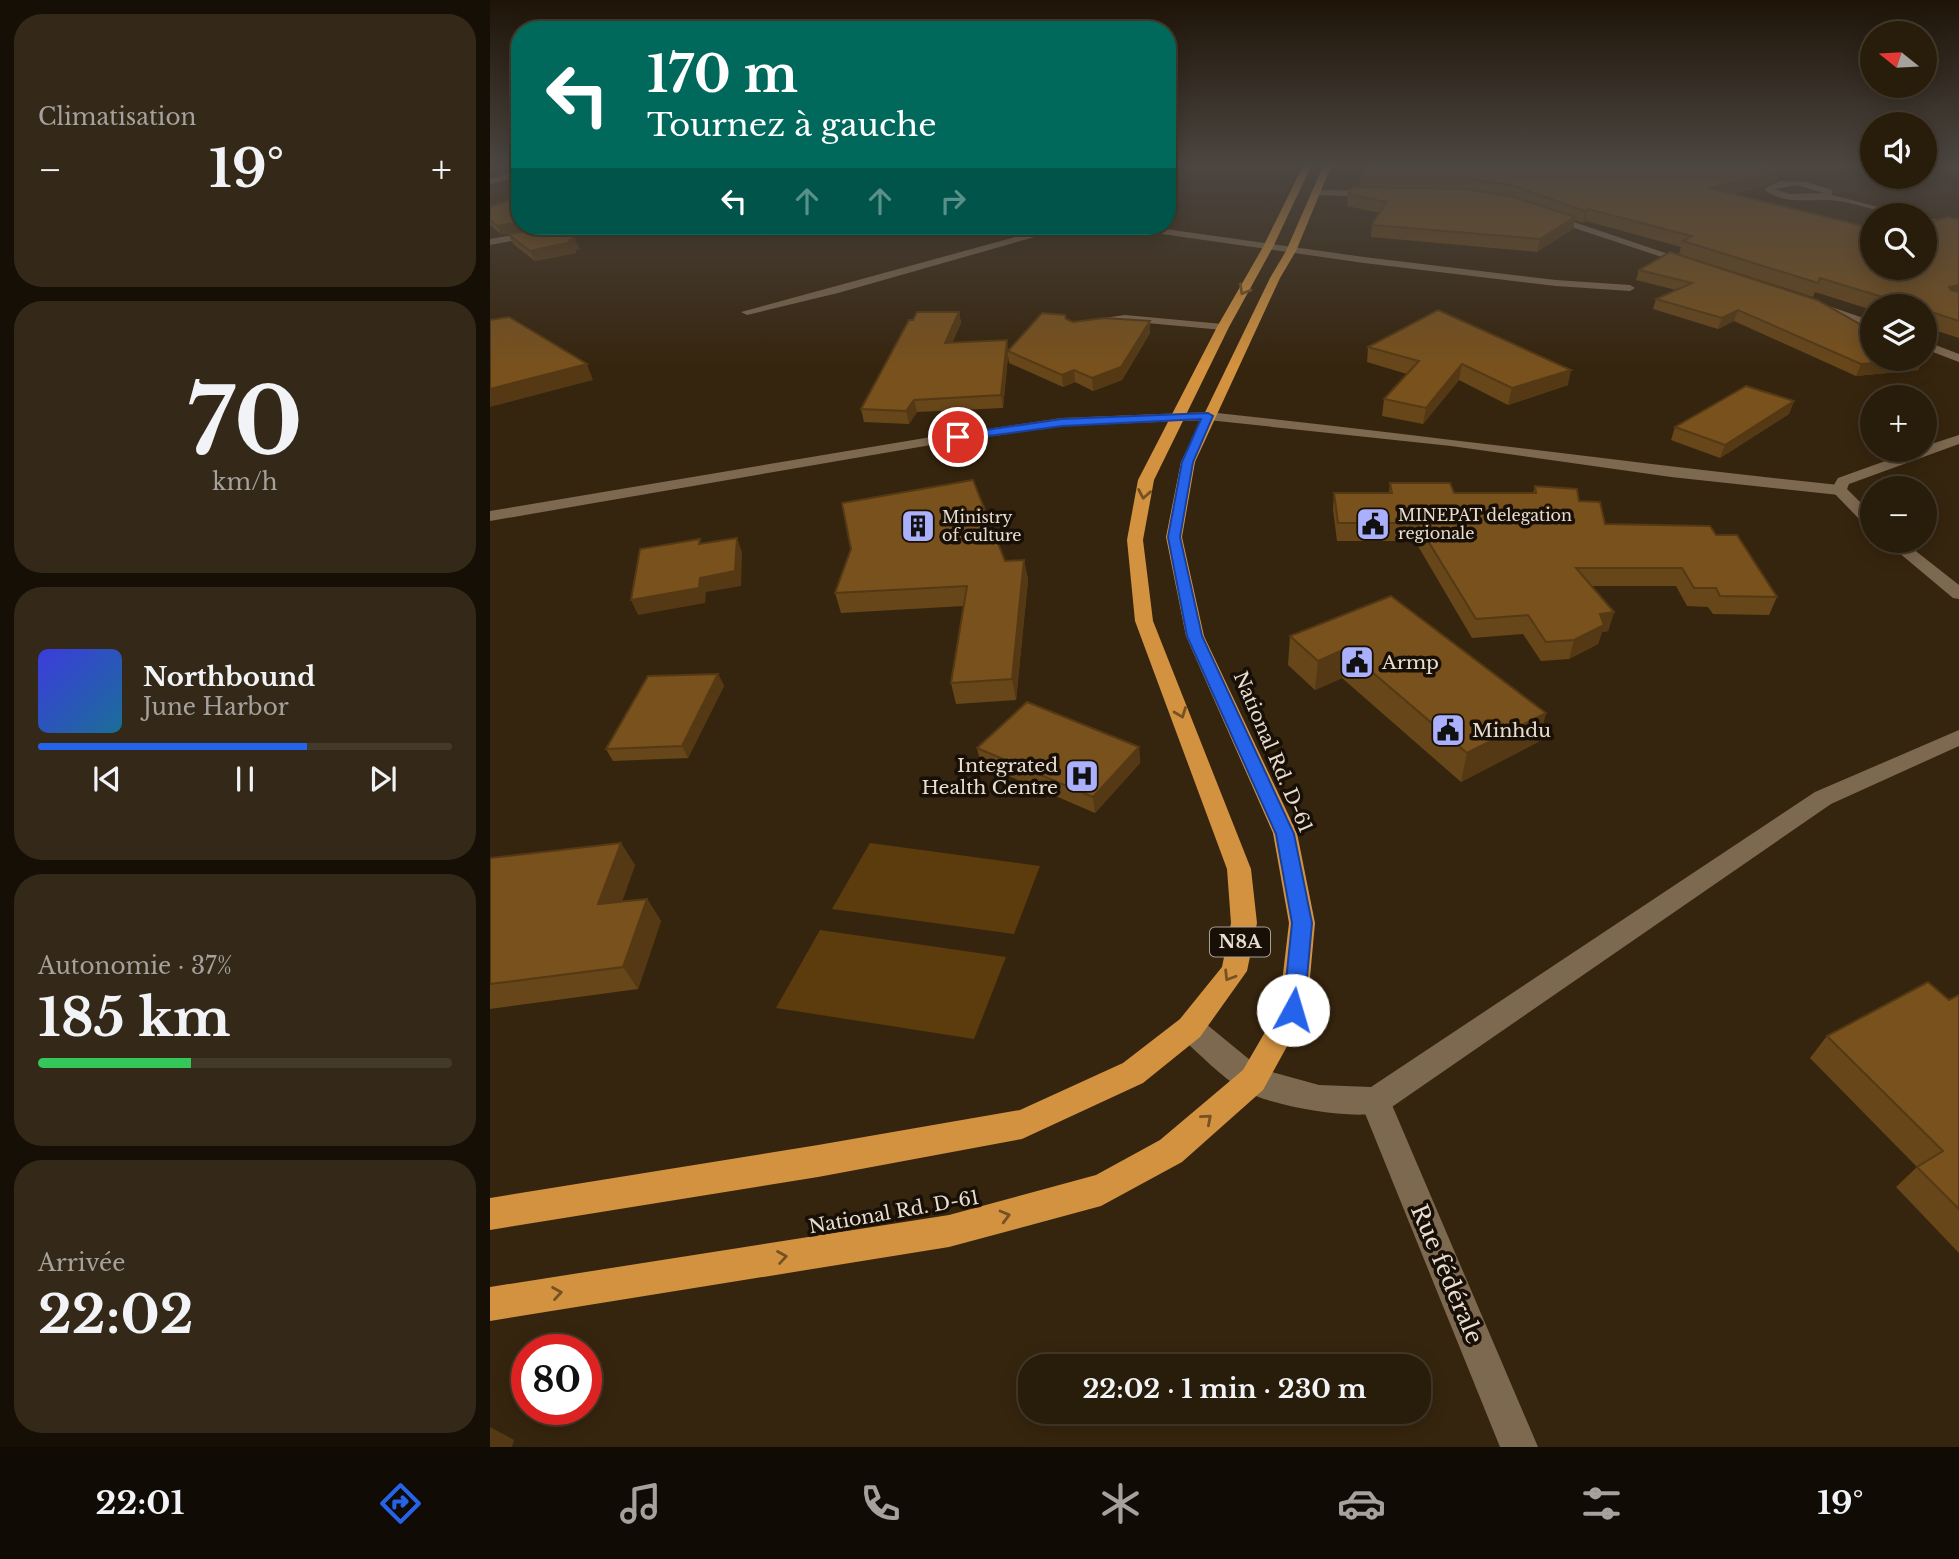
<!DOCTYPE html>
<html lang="fr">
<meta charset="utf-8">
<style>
body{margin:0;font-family:"Libre Baskerville",serif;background:#342918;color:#f1f3f6;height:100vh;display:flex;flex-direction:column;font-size:26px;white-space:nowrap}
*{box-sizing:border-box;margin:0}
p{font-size:23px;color:#a5a19c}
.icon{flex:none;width:38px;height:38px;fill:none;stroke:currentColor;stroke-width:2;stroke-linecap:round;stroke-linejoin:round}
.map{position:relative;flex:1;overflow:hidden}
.details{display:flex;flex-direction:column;gap:14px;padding:14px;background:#160f06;width:490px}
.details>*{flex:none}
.hud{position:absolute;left:21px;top:21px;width:665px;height:214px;border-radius:28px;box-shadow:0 4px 18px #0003,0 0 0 2px #443a2b;background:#00695c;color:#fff;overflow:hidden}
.needle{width:46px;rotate:288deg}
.controls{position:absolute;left:1370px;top:21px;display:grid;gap:14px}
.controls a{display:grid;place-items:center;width:77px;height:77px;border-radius:50%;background:#281c0a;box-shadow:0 4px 18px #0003,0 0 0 2px #443a2b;font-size:35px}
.speed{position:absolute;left:21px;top:1334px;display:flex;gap:14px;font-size:35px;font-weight:700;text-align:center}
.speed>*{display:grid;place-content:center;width:91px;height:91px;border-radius:50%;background:#281c0a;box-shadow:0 4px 18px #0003,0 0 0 2px #443a2b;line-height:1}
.speed .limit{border:10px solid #d22;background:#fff;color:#111}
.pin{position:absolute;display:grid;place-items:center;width:60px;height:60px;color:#fff;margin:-30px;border:4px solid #fff;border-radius:50%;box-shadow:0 2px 7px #0007}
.me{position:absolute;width:77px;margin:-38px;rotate:6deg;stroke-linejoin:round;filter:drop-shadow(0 0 5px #0008)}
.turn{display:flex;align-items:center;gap:24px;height:147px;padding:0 21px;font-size:32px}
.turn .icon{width:91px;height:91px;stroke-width:2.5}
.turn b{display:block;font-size:49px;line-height:60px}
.lanes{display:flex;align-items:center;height:66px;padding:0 21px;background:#0003;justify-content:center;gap:35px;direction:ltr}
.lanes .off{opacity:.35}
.big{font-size:52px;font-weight:700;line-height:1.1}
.details .widget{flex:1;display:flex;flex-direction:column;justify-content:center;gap:10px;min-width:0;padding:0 24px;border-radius:28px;background:#342918}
.details .dial{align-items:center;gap:0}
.dial b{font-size:91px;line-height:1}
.song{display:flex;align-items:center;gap:21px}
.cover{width:84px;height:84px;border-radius:10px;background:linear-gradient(135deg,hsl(240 70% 55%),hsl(200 70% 35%))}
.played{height:7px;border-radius:4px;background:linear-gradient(90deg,#2563eb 65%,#443a2b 65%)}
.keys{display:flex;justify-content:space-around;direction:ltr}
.heat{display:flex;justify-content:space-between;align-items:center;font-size:38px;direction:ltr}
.charge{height:10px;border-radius:5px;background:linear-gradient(90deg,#34c759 37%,#443a2b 0)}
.trip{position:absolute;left:528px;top:1354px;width:413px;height:70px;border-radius:28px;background:#281c0a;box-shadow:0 4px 18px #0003,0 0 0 2px #443a2b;font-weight:700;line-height:70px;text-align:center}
.tab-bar{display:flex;height:112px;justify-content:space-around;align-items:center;background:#100b04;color:#a5a19c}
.tab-bar .icon{width:49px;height:49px}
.tab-bar .selected{color:#2563eb}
.tab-bar b{font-size:32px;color:#f1f3f6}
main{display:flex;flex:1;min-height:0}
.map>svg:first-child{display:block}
</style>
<main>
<section class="details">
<div class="widget"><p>Climatisation</p>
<div class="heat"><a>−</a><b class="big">19°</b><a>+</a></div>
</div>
<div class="widget dial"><b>70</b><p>km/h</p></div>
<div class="widget">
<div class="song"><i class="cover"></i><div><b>Northbound</b><p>June Harbor</p></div></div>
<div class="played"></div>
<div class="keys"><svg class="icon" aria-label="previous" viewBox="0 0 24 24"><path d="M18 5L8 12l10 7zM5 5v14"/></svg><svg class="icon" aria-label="pause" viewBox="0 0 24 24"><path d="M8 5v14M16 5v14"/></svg><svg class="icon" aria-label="next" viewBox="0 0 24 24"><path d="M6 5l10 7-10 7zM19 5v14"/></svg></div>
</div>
<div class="widget"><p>Autonomie · 37%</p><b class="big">185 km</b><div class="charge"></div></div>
<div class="widget"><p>Arrivée</p><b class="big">22:02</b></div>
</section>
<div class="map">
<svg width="1469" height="1447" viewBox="0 0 1469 1447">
<rect width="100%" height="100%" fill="#36250e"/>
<g fill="#5c3b0c">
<path d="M 380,843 L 550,866 L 524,934 L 342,909 Z"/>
<path d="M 330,930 L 516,957 L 484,1039 L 286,1008 Z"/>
</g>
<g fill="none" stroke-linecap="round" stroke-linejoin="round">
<g fill="#7d6850" fill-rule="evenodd">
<path d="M 30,171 L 30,176 L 0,184 L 0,179 Z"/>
<path d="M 1290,181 L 1316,182 L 1342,190 L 1342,195 L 1419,215 C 1395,216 1373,204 1349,201 C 1324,197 1295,207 1274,189 ZM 1307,185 L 1334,193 L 1300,194 L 1284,189 Z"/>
<path d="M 827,190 L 885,191 L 889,194 L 885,197 L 824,195 Z"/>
<path d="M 1054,214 L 1060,214 L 1205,263 L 1196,265 L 1054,218 Z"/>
<path d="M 1435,217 L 1469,225 L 1469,231 L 1435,223 Z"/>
<path d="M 566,226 L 654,226 L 874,257 L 1066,280 L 1140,285 L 1145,288 L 1140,291 L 1066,286 L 874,263 L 651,231 L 591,229 L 562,232 L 348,293 L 257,315 L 251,312 Z"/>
<path d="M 46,231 L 49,232 L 49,236 L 0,245 L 0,239 Z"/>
<path d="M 1327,302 L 1382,321 L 1382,328 L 1323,307 L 1323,303 Z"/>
<path d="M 635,315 L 733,324 L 739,327 L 733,330 L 635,321 L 599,326 L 593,323 L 599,320 Z"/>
<path d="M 1435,341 L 1469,354 L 1469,362 L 1435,349 Z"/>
<path d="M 718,412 C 929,434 1138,463 1349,485 L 1357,490 L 1349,495 L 1181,477 L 961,446 L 718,420 L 572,426 L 441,445 L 0,521 L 0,511 L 441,437 L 572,418 Z"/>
<path d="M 885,1087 L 896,1091 L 1048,1447 L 1010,1447 L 870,1101 L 874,1091 Z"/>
</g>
<g fill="#7d6850" fill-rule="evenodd">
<path d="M 1469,435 L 1469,444 L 1359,484 L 1357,489 L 1382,514 L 1382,528 L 1376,526 L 1341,490 L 1348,478 L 1426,450 L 1435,450 L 1435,446 Z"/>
<path d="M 1395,541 L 1413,541 L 1469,585 L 1469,599 L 1463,598 Z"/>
<path d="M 1469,730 L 1469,746 L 1341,804 L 896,1111 C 867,1122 780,1106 753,1090 C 730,1076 710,1054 690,1037 L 686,1028 L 690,1019 L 700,1015 L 710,1019 L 771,1069 L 829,1085 L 881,1087 L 1325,792 Z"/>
</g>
<g fill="#d2923f" fill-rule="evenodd">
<path d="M 814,164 L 822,164 L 783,247 L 739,327 L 664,480 L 653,540 L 663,621 L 761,869 L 767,923 L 757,971 L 710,1037 L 653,1083 L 532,1139 L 328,1177 L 0,1230 L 0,1198 L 328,1145 L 530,1110 L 633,1063 L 690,1019 L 732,967 L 741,923 L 737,869 L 645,621 L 637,540 L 648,480 L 727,327 L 773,247 Z"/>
<path d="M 834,164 L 842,164 L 806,251 L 790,278 L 705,462 L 692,537 L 714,636 L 807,833 L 825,923 L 817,1010 L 773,1090 L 692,1162 L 611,1206 L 459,1247 L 0,1321 L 0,1287 L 459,1215 L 606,1175 L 670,1140 L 753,1070 L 789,1008 L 799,923 L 783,833 L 696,636 L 676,537 L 691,462 L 780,278 L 796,251 Z"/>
</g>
</g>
<g fill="#674619">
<path d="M 1445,164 L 1469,164 L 1469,176 Z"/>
<path d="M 870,177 L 1287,180 L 1273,187 L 1242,194 L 1382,268 L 1469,219 L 1469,338 L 1435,327 L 1435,306 L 1382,306 L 1382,310 L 1325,292 L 1323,297 L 1189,254 L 1191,247 L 1096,221 L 1093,223 L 1085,220 L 1083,229 L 1047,252 L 881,237 L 882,225 L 890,213 L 857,206 L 858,194 L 869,187 Z"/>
<path d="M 0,207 L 30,226 L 57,227 L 11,234 L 0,225 Z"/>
<path d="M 18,234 L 90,249 L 85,250 L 86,253 L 45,261 L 23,244 Z"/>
<path d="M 1180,252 L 1434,359 L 1428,370 L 1366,376 L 1244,321 L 1228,329 L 1163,309 L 1166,299 L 1186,290 L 1146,280 L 1149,270 Z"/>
<path d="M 948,310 L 1078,385 L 1018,405 L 969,380 L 933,424 L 892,416 L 894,399 L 917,374 L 877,362 L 878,347 Z"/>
<path d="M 469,312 L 471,323 L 462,343 L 518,350 L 576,319 L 583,322 L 660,333 L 632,380 L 603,391 L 585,382 L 573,387 L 519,363 L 518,356 L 513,408 L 427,412 L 419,424 L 374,422 L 371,409 L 423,320 Z"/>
<path d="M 1304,401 L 1299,414 L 1230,458 L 1181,440 L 1185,427 Z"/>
<path d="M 900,483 L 964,493 L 1043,493 L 1045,486 L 1089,501 L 1115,524 L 1226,535 L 1287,597 L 1279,615 L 1223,614 L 1218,607 L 1197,606 L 1186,586 L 1102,586 L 1124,612 L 1118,631 L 1112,632 L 1108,644 L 1079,659 L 1051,661 L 1033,634 L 982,638 L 925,541 L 847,541 L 843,510 L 844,493 L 899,493 Z"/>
<path d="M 534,560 L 538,580 L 526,700 L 466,704 L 461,683 L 474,606 L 351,613 L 345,593 L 515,561 Z"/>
<path d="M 901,596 L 1056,713 L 1048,742 L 971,782 L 852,678 L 825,690 L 798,665 L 800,636 Z"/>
<path d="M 228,674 L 234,686 L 198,758 L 123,761 L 116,749 Z"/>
<path d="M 649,747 L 650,763 L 605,813 L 491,764 L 487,748 Z"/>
<path d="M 0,858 L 145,865 L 132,901 L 157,899 L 171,921 L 148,989 L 0,1009 Z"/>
<path d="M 1469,995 L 1469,1253 L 1406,1187 L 1427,1167 L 1320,1058 L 1337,1036 L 1459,1000 Z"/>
</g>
<g fill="#543914">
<path d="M 1291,168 L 1287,180 L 1273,187 L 1216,200 L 1219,188 Z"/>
<path d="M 1098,209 L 1096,221 L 1093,223 L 1095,211 Z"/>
<path d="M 1085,217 L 1083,229 L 1047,252 L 1050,239 Z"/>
<path d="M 30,222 L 30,226 L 57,227 L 11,234 L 8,226 Z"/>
<path d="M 85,239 L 90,249 L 85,250 L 86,253 L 45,261 L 40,251 Z"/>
<path d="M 1469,285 L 1469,297 L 1453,301 L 1459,287 Z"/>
<path d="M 1248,310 L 1244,321 L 1228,329 L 1232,318 Z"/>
<path d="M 469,312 L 471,323 L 457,355 L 455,343 Z"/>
<path d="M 660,321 L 660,333 L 632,380 L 603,391 L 602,378 Z"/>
<path d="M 517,340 L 518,351 L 518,356 L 513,408 L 511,395 Z"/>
<path d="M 1434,359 L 1428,370 L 1366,376 L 1371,364 Z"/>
<path d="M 97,364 L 103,380 L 0,407 L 0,389 Z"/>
<path d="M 972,364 L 969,380 L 933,424 L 936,408 Z"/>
<path d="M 584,370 L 585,382 L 573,387 L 572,375 Z"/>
<path d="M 1081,370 L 1078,385 L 1018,405 L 1022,388 Z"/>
<path d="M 424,400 L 427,412 L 419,424 L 416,411 Z"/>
<path d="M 1304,401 L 1299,414 L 1230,458 L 1235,445 Z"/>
<path d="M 247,538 L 252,552 L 251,586 L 216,592 L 215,603 L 148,615 L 141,600 Z"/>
<path d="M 534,560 L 538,580 L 526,700 L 522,679 Z"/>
<path d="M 1124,612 L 1118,631 L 1112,632 L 1108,644 L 1079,659 L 1084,640 L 1110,614 Z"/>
<path d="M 855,649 L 852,678 L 825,690 L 828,661 Z"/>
<path d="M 228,674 L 234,686 L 198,758 L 192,746 Z"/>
<path d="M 1056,713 L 1048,742 L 971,782 L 977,753 Z"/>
<path d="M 649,747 L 650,763 L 605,813 L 603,797 Z"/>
<path d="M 131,843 L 145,865 L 123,927 L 108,904 Z"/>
<path d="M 157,899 L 171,921 L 148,989 L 133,967 Z"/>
<path d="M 0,1427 L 24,1440 L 22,1447 L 0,1447 Z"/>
</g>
<g fill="#78511d" stroke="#543914" stroke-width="2">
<path d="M 881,164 L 1271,164 L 1291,168 L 1276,175 L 1219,188 L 1382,228 L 1382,268 L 1435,268 L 1435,224 L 1457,217 L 1469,219 L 1469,285 L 1459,287 L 1461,290 L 1469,292 L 1469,321 L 1435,310 L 1435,306 L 1422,306 L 1330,278 L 1328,283 L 1193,241 L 1202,236 L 1098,209 L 1095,211 L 1024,186 L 978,178 L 870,177 Z"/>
<path d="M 863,187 L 977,189 L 1020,196 L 1085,217 L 1050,239 L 882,225 L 896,202 L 858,194 Z"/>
<path d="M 25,198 L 30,201 L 30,222 L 8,226 L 0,220 L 0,207 Z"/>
<path d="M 66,226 L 85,239 L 79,240 L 82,242 L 40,251 L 18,234 Z"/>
<path d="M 1180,252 L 1327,300 L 1382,331 L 1382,359 L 1433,359 L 1371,364 L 1248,310 L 1232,318 L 1166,299 L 1202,283 L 1149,270 Z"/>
<path d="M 948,310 L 1081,370 L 1022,388 L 972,364 L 936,408 L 894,399 L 929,361 L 878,347 Z"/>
<path d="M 427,312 L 469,312 L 455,343 L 517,340 L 511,395 L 424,400 L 416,411 L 371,409 L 419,320 L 423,320 Z"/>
<path d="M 552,313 L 575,315 L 576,319 L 583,322 L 614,318 L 660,321 L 631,367 L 602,378 L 584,370 L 572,375 L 518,351 Z"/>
<path d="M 19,317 L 97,364 L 0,389 L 0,320 Z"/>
<path d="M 1256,386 L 1304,401 L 1235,445 L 1185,427 Z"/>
<path d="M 483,480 L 515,561 L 534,560 L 522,679 L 461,683 L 477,586 L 345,593 L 361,549 L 352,503 Z"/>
<path d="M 900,483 L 960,483 L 964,493 L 1046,493 L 1045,486 L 1087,489 L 1089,501 L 1110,502 L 1115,524 L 1220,526 L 1226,535 L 1247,535 L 1287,597 L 1230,596 L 1226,588 L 1204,588 L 1192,568 L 1086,568 L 1124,612 L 1110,614 L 1114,625 L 1084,640 L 1056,642 L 1038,615 L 986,619 L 927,523 L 848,523 L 844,493 L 902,493 Z"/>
<path d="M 247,538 L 245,571 L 210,578 L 209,588 L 141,600 L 150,549 L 210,539 L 209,544 Z"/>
<path d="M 901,596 L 1056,713 L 977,753 L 855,649 L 828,661 L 800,636 Z"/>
<path d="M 228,674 L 192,746 L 116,749 L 158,676 Z"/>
<path d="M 537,702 L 649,747 L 603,797 L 487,748 Z"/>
<path d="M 131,843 L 108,904 L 157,899 L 133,967 L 0,984 L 0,858 Z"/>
<path d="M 1438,982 L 1459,1000 L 1469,995 L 1469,1209 L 1427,1167 L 1453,1151 L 1337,1036 Z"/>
</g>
<defs><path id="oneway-chevron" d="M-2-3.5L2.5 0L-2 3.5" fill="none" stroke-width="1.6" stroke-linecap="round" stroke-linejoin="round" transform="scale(1.75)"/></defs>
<g stroke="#755123">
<use href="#oneway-chevron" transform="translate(754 290) rotate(120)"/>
<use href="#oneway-chevron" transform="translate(654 494) rotate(100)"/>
<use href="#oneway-chevron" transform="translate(691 713) rotate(69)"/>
<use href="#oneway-chevron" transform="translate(739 976) rotate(122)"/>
<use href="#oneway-chevron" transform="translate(717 1119) rotate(-41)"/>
<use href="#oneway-chevron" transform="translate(515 1216) rotate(-15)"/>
<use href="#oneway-chevron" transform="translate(292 1257) rotate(-9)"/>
<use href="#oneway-chevron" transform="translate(67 1293) rotate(-9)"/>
</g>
<linearGradient id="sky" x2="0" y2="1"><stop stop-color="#1e1408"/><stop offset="0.45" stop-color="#4c4641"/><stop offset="1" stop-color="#4c4641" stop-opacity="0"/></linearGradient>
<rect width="1469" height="366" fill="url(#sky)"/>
<path fill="#2563eb" stroke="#184099" stroke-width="2" d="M 718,413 L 723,416 L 703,462 L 690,537 L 712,636 L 804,834 L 822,923 L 814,1010 L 811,1017 L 803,1020 L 796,1017 L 793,1010 L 802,923 L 786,834 L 697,636 L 678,537 L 692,462 L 711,419 L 572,426 L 468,440 L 462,437 L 468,434 L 572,419 Z"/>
<defs>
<g id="civic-square" transform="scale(1.75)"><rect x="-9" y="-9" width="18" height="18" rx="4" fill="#aab0fb" stroke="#181007"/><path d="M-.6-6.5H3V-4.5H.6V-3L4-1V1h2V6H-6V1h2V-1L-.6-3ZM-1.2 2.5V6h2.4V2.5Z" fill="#111"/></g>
<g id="building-square" transform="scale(1.75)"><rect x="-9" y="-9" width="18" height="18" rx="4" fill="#aab0fb" stroke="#181007"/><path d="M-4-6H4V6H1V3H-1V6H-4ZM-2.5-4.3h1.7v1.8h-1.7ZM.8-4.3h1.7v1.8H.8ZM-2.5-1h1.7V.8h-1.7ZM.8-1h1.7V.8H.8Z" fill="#111"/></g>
<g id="hospital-square" transform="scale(1.75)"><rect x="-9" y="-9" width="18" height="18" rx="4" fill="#aab0fb" stroke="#181007"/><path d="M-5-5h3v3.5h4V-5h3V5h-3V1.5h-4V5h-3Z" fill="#111"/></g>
</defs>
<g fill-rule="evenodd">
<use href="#civic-square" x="883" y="524"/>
<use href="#building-square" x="428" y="526"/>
<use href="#civic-square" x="867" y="662"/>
<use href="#civic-square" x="958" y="730"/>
<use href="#hospital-square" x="592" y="776"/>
</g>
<g text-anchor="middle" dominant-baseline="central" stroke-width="7" stroke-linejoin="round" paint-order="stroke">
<g font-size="16" fill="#e9ddd0" stroke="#181007" text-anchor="start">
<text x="908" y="515">MINEPAT delegation<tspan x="908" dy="18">regionale</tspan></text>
<text x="452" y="517">Ministry<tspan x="452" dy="18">of culture</tspan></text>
</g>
<rect fill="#181007" stroke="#aaa094" stroke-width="2" x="720" y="927.5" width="60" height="29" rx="5"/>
<g font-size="18" font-weight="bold" fill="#e9ddd0">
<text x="750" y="942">N8A</text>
</g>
<g font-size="19" fill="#e9ddd0" stroke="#181007" text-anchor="start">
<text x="892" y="662">Armp</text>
<text x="982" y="730">Minhdu</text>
<text x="568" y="765" text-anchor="end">Integrated<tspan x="568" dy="22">Health Centre</tspan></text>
</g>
<g font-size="19" fill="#e9ddd0" stroke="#181007">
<text transform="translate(783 752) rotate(67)">National Rd. D-61</text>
<text transform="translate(404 1212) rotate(-10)">National Rd. D-61</text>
</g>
<g font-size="23" fill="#e9ddd0" stroke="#181007">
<text transform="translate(957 1274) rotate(67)">Rue fédérale</text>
</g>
</g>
</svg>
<div class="controls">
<a><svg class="needle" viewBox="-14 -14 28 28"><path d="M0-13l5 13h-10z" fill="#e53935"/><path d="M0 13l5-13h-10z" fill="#a5a19c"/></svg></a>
<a><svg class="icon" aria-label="sound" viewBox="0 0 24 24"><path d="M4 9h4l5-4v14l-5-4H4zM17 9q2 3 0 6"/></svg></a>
<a><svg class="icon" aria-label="search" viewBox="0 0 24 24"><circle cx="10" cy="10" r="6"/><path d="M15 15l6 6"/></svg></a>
<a><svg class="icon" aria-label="layers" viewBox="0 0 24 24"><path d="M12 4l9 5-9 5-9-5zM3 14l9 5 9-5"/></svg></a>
<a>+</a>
<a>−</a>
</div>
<div class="speed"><div class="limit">80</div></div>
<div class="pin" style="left:468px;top:437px;background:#d93025"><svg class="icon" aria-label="arrive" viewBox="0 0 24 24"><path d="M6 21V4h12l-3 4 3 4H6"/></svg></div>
<svg class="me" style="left:803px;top:1010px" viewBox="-20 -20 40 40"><circle r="19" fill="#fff"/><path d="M0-13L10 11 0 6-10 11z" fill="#2563eb"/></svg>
<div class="trip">22:02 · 1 min · 230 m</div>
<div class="hud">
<div class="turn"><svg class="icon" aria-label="left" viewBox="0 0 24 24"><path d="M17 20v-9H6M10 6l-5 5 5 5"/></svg><div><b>170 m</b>Tournez à gauche</div></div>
<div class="lanes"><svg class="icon" aria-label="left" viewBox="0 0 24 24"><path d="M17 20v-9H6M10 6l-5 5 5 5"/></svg><svg class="icon off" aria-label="ahead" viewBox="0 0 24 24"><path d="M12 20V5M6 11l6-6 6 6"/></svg><svg class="icon off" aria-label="ahead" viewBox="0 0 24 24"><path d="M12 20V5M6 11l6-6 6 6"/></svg><svg class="icon off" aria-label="right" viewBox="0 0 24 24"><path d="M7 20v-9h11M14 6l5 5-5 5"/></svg></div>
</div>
</div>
</main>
<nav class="tab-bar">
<b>22:01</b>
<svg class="icon selected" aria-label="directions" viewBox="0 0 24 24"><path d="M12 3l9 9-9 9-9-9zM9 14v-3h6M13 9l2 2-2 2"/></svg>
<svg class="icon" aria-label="music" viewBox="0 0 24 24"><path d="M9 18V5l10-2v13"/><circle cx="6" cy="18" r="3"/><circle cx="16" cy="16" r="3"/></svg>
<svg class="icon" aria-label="phone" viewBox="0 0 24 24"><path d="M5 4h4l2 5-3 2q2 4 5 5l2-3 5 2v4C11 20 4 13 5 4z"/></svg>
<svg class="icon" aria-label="climate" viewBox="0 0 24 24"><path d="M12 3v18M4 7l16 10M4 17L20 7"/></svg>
<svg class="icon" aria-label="car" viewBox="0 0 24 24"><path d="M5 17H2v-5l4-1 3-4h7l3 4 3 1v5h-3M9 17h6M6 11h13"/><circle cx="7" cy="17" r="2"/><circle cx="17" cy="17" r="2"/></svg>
<svg class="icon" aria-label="filters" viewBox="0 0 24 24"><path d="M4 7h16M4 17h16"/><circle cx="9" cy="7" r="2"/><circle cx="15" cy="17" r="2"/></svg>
<b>19°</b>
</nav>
